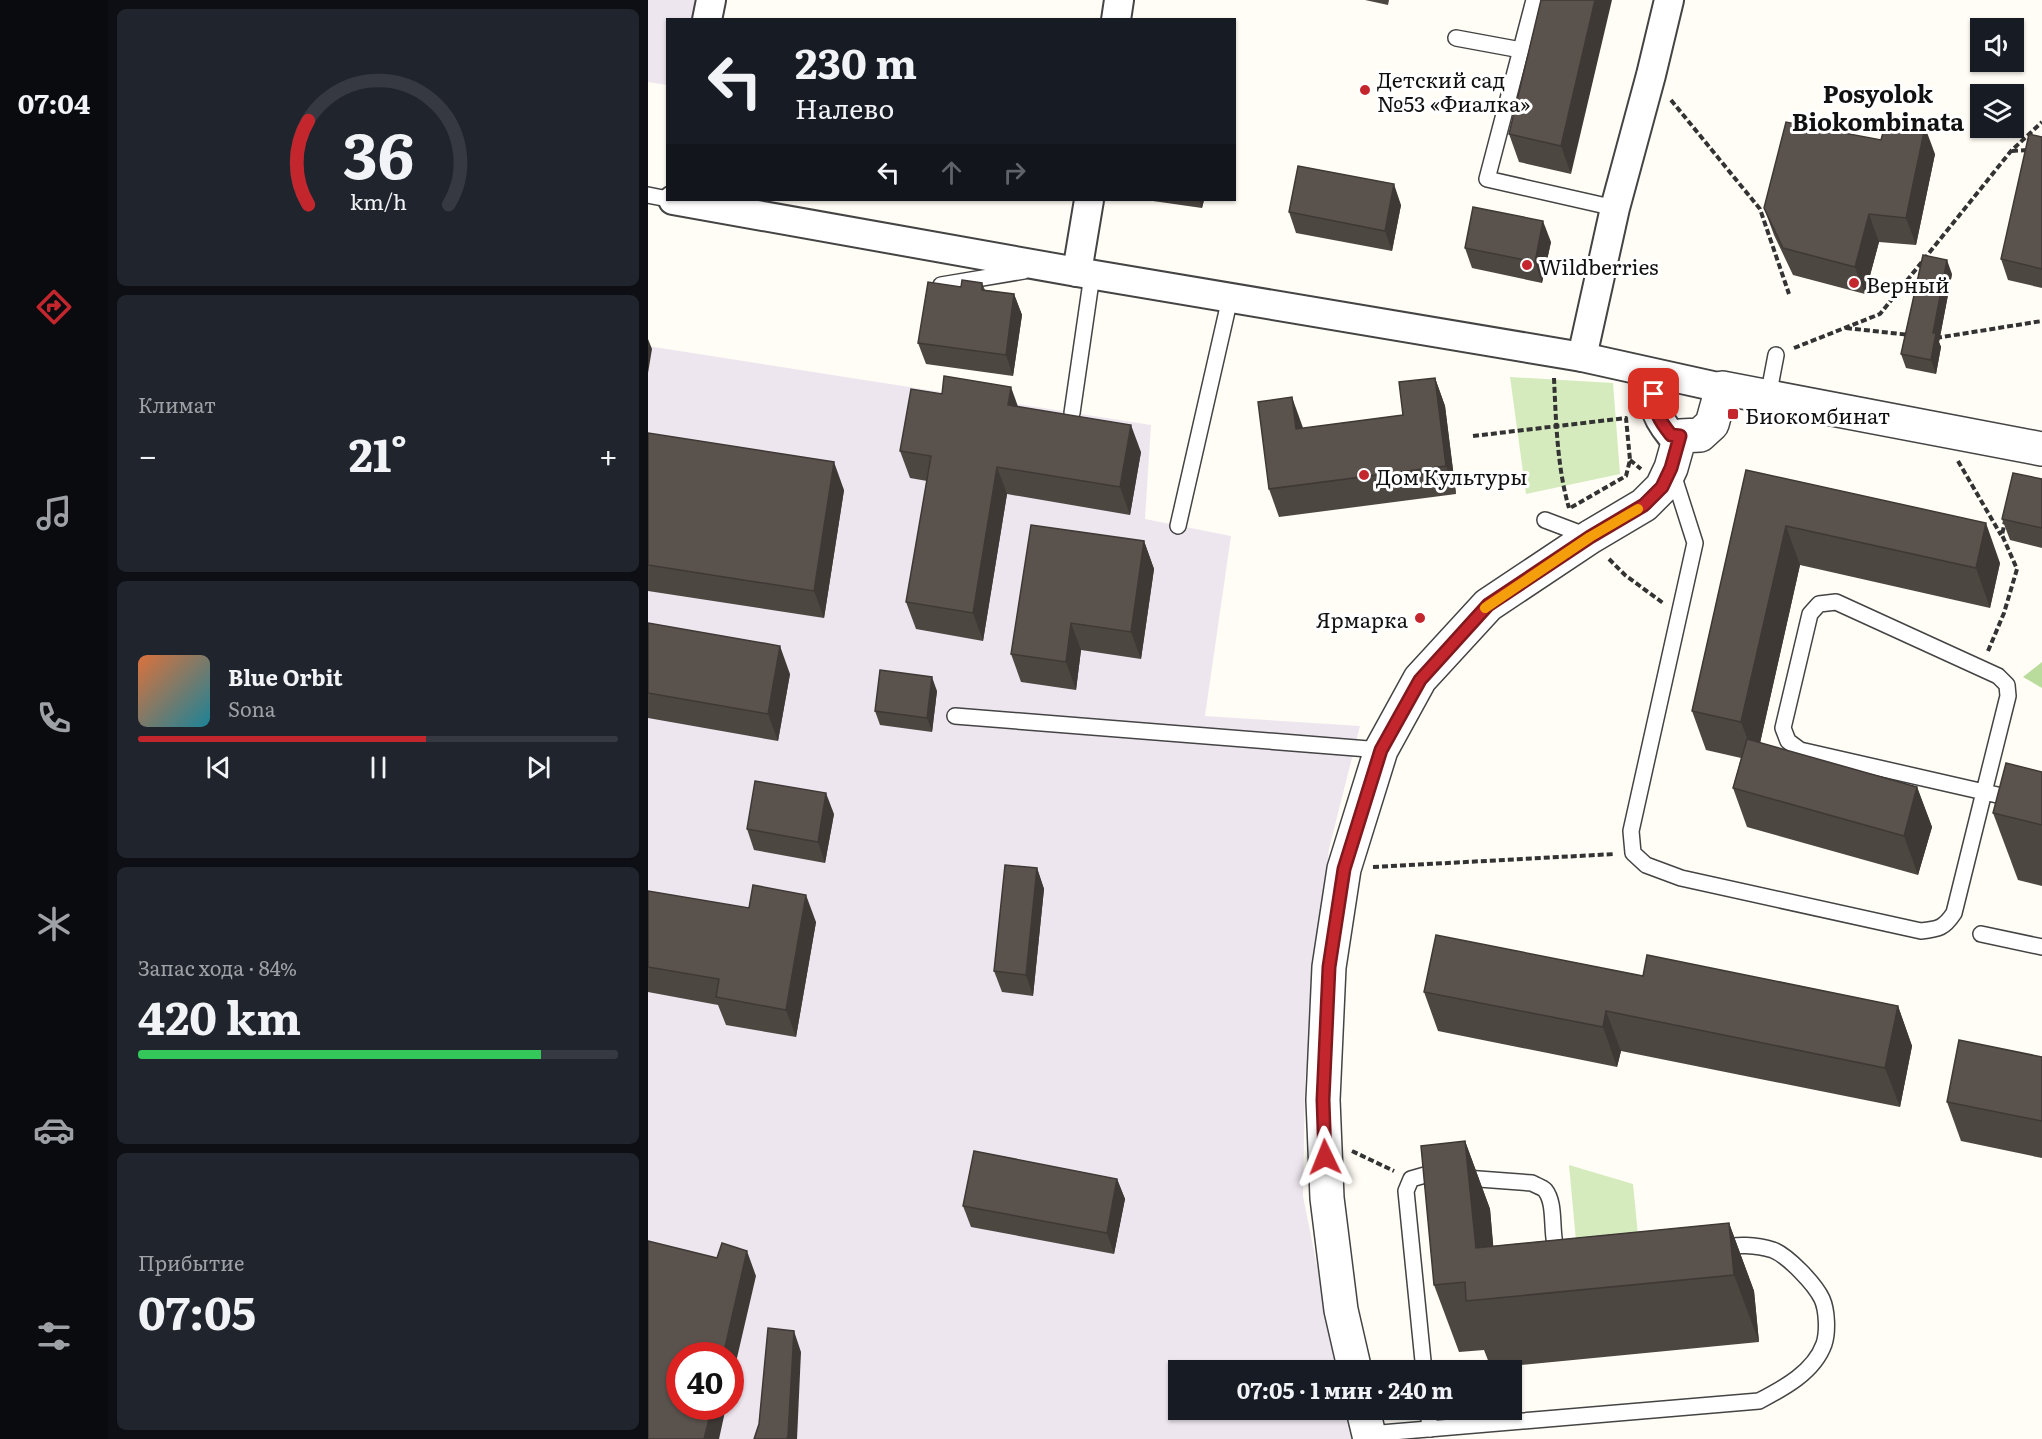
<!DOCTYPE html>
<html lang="ru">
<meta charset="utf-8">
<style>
body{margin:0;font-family:Literata,serif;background:#20242c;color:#f1f3f6;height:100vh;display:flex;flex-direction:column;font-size:22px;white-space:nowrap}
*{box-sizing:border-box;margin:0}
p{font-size:20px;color:#9ea1a6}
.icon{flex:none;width:33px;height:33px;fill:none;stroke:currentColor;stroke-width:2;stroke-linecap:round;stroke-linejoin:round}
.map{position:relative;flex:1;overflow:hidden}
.panel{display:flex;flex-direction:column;gap:9px;padding:9px;background:#0d0f14;width:540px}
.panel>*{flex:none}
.guide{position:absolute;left:18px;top:18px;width:570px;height:183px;border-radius:0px;box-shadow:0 2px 4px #0004;background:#171b24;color:#f1f3f6;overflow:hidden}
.buttons{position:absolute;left:1322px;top:18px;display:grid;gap:12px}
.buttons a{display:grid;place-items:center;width:54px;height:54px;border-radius:0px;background:#171b24;box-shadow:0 2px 4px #0004;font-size:30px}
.speed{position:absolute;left:18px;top:1342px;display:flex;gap:12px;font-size:30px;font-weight:700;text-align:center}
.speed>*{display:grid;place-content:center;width:78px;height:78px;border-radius:50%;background:#171b24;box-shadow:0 2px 4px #0004;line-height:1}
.speed .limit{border:9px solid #d22;background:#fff;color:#111}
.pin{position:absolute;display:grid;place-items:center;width:51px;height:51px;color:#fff;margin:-26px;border-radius:12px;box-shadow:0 3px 9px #0006}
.me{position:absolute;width:66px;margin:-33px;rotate:358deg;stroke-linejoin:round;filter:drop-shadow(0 0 4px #0008)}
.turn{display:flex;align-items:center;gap:21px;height:126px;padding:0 30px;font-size:27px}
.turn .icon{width:78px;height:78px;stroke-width:2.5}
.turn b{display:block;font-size:42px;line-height:51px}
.lanes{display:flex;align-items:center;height:57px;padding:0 30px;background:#0003;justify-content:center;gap:30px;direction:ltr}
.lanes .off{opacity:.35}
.big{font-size:45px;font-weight:700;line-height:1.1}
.panel .card{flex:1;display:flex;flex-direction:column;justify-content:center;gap:9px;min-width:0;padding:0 21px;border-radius:9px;background:#20242c}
.panel .dial{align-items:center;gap:0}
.dial svg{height:156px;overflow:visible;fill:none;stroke:#363941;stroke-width:7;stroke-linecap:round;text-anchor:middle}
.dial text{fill:#f1f3f6;stroke:none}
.song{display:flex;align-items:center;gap:18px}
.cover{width:72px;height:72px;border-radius:9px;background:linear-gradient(135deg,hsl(20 70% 55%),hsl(190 70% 35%))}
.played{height:6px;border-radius:3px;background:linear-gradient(90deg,#c4262e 60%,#363941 60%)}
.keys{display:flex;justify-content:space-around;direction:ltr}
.heat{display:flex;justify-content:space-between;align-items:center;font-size:33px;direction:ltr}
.charge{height:9px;border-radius:4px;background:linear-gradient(90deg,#34c759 84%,#363941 0)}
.trip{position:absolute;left:520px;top:1360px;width:354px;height:60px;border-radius:0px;background:#171b24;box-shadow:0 2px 4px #0004;font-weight:700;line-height:60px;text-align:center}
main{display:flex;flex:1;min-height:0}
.tab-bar{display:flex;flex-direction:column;width:108px;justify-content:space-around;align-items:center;background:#090b0e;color:#9ea1a6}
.tab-bar .icon{width:42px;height:42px}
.tab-bar .active{color:#c4262e}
.tab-bar b{font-size:27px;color:#f1f3f6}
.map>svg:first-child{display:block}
</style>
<main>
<nav class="tab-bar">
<b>07:04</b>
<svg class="icon active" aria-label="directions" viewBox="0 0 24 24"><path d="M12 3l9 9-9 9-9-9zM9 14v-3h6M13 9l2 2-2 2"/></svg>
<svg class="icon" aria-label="music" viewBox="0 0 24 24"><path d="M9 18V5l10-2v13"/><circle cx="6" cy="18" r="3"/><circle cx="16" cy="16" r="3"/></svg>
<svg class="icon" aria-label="phone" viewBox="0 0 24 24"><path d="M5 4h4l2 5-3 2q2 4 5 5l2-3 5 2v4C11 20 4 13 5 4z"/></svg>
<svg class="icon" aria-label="climate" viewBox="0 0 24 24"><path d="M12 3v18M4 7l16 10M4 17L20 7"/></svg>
<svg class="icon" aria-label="car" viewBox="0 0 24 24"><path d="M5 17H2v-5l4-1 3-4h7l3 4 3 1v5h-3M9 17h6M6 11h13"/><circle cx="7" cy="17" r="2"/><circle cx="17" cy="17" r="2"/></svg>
<svg class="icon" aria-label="filters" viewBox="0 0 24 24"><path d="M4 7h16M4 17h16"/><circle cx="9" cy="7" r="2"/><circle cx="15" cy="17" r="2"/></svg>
</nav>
<section class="panel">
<div class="card dial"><svg viewBox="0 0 100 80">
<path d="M14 69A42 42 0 1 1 86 69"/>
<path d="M14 69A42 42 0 0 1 14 26" stroke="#c4262e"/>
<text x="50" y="56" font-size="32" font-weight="700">36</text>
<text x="50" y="72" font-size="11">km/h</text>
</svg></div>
<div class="card"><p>Климат</p>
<div class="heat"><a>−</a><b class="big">21°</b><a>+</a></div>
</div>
<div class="card">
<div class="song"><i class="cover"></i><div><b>Blue Orbit</b><p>Sona</p></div></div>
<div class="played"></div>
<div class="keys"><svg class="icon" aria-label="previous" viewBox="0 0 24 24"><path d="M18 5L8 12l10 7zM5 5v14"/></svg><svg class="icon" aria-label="pause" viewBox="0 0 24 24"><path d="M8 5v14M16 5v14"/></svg><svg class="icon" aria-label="next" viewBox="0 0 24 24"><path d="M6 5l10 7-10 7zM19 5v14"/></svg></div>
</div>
<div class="card"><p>Запас хода · 84%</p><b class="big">420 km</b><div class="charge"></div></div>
<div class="card"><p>Прибытие</p><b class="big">07:05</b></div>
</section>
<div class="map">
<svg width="1394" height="1439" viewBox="0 0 1394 1439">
<rect width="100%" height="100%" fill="#fffdf5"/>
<g fill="#eee6ef" fill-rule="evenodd">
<path d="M 0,0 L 62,0 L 56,19 L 20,20 L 19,85 L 0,82 Z"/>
<path d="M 0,346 L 503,425 L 497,519 L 583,536 L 557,716 L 712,726 L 681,849 L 657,1082 L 655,1196 L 690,1371 L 531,1371 L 531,1410 L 698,1410 L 704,1439 L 0,1439 ZM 32,1356 L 82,1356 L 82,1407 L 32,1407 Z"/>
</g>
<g fill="#d5ebbd">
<path d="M 862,377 L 965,383 L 972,474 L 878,494 Z"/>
<path d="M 921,1165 L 985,1184 L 990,1235 L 928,1241 Z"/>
</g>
<path fill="#b9dc9c" d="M 1394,662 L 1394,688 L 1375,677 Z"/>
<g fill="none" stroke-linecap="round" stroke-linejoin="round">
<g stroke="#444" stroke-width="18">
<g id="service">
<path d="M 886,0 L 839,179 L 967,208"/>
<path d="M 808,38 L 873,50"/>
<path d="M 0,195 L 20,199"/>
<path d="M 293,285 L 376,271"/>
<path d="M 1120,397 L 1128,355"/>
<path d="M 424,413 L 444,275"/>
<path d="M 1024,471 L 1047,543 L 983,831 L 985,853 L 998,865 L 1033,878 L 1273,931 C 1291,929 1296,928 1306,913 L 1336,792 L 1152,750 L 1140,741 L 1135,728 L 1162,614 L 1171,604 L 1188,602 L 1350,676 L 1359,685 L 1360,696 L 1336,792 L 1394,805"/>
<path d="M 897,520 L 942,537"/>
<path d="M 530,526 L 582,298"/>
<path d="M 307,716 L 733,750"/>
<path d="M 1333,934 L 1394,947"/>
<path d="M 776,1371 L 758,1191 L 763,1179 L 777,1175 L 884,1183 C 887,1185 894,1187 897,1190 C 910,1206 900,1239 912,1257"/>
<path d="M 780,1410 L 782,1429"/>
<path d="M 721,1434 L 1111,1401 C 1136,1388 1166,1372 1176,1344 C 1180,1332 1179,1310 1174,1299 C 1167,1284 1140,1256 1125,1250 C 1107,1244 1089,1245 1070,1247"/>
</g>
</g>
<g stroke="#444" stroke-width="32">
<g id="minor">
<path d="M 59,20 L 63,0"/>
<path d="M 468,20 L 471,0"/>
<path d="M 25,200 L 429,272 L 934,357 L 1074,388"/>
<path d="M 429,272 L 441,200"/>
<path d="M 934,357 L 967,208 L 1003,75 L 1021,0"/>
<path d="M 1009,375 C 1004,403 1005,413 1023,435 L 1032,436"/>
</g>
</g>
<g stroke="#444" stroke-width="36">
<g id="tertiary">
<path d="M 707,1371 L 693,1310 L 679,1198 L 675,1100 L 681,967 L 696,869 L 733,750 L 772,679 L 840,605 L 942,537 L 996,505 L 1014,487 L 1023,468 L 1032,436 L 1052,435 L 1064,424 L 1074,388 L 1394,449"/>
<path d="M 715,1410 L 722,1439"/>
</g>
</g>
<g stroke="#333" stroke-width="4" stroke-dasharray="6 3" stroke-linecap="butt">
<path d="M 1023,100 L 1112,209 L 1141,294"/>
<path d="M 1364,151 L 1380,150"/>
<path d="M 1198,328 L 1262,335"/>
<path d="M 1288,338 L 1394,321"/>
<path d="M 1146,348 L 1232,314 L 1363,151 L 1394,122"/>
<path d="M 906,378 C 908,421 909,467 921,508"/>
<path d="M 825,436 L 978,418 L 982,460 L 978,476 L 922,508"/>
<path d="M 982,460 L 993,469"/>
<path d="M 1310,461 L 1353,535"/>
<path d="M 961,559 L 977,575 L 1015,603"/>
<path d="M 1340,651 L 1356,613 L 1369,569 L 1354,535 L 1357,521"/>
<path d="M 725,867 L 967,854"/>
<path d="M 704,1151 L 746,1171"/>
</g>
<use href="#service" stroke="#fff" stroke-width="15"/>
<use href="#minor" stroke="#fff" stroke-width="28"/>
<use href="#tertiary" stroke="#fff" stroke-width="33"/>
</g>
<g fill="#4d4742">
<path d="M 717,0 L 741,0 L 740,5 Z"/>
<path d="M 893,0 L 923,174 L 871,162 L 861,134 Z"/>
<path d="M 1394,137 L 1394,288 L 1360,280 L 1353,259 Z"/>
<path d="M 1287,154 L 1268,245 L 1231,242 L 1217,294 L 1145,275 L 1126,235 L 1116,208 Z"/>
<path d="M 498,200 L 556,200 L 554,208 Z"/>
<path d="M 753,205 L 744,251 L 648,233 L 641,212 Z"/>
<path d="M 903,242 L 894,283 L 824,268 L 817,248 Z"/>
<path d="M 1304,274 L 1291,342 L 1293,347 L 1288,374 L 1258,368 L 1253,354 Z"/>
<path d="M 334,283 L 337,290 L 366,294 L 374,315 L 365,376 L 278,364 L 270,343 L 313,287 Z"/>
<path d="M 787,378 L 797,406 L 808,494 L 631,517 L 621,489 L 654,425 L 655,428 L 755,415 Z"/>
<path d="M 370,406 L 493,452 L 482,515 L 359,494 L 335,641 L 268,629 L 258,602 L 279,481 L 262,478 L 252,451 Z"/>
<path d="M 0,433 L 196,490 L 176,618 L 0,591 Z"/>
<path d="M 1098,470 L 1352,563 L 1342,608 L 1152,565 L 1112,743 L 1269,787 L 1284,827 L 1270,875 L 1099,827 L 1085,788 L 1093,758 L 1058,750 L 1044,711 Z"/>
<path d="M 1394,479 L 1394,548 L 1362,540 L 1354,519 Z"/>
<path d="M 496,541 L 506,569 L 493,659 L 433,650 L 428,690 L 373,682 L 363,654 Z"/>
<path d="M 142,674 L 130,741 L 0,718 L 0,693 Z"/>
<path d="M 289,691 L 284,732 L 232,725 L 227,711 Z"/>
<path d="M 1394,772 L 1394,886 L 1370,880 L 1345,813 Z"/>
<path d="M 186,814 L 177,863 L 106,850 L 99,829 Z"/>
<path d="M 389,868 L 396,889 L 385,996 L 354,992 L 346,971 Z"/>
<path d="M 0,891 L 168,922 L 148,1037 L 78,1025 L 70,1005 L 0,992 Z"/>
<path d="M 995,976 L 1250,1006 L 1264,1046 L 1252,1107 L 973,1051 L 969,1067 L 790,1031 L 776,992 Z"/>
<path d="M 1394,1057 L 1394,1158 L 1313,1141 L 1299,1102 Z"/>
<path d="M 817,1141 L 842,1209 L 845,1246 L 1081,1223 L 1106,1291 L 1111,1342 L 843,1368 L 836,1350 L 811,1352 L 786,1285 Z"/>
<path d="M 469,1179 L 477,1199 L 466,1254 L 323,1227 L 315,1206 Z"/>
</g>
<g fill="#3f3936">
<path d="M 947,0 L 964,0 L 923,174 L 913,146 Z"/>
<path d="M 1277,127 L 1287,154 L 1268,245 L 1258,218 Z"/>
<path d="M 746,184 L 753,205 L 744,251 L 737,231 Z"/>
<path d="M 551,200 L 556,200 L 554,208 Z"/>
<path d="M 1221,214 L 1231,242 L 1217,294 L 1207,267 Z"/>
<path d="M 895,221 L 903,242 L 894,283 L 887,262 Z"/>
<path d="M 1299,260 L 1304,274 L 1291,342 L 1293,347 L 1288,374 L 1283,360 L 1285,333 Z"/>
<path d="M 366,294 L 374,315 L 365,376 L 358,355 Z"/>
<path d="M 0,339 L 4,349 L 0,373 Z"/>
<path d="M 787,378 L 797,406 L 808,494 L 798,466 Z"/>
<path d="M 363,387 L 373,415 L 360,405 Z"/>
<path d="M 644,397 L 654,425 L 658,457 L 648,429 Z"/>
<path d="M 483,425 L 493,452 L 482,515 L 472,487 Z"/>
<path d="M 186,462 L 196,490 L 176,618 L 166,591 Z"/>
<path d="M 349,467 L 359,494 L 335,641 L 325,613 Z"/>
<path d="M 1338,523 L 1352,563 L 1342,608 L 1328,568 Z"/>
<path d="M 1138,526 L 1152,565 L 1108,761 L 1093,722 Z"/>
<path d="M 496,541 L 506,569 L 493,659 L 483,632 Z"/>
<path d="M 423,623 L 433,650 L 428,690 L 418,662 Z"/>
<path d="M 132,646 L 142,674 L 130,741 L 120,714 Z"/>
<path d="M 284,677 L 289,691 L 284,732 L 279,718 Z"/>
<path d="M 1269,787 L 1284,827 L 1270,875 L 1256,836 Z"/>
<path d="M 178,793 L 186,814 L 177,863 L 170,842 Z"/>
<path d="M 389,868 L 396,889 L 385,996 L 378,975 Z"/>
<path d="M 158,895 L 168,922 L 148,1037 L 138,1010 Z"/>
<path d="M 1250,1006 L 1264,1046 L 1252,1107 L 1237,1068 Z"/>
<path d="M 958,1011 L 973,1051 L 969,1067 L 955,1027 Z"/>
<path d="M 817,1141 L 842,1209 L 850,1298 L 828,1248 Z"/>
<path d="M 469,1179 L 477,1199 L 466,1254 L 459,1233 Z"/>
<path d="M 1081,1223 L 1106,1291 L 1111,1342 L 1086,1275 Z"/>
<path d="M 99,1251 L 108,1276 L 82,1388 L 82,1356 L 75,1356 Z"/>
<path d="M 146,1331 L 153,1352 L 149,1439 L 139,1439 Z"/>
<path d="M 64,1407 L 78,1407 L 71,1439 L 56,1439 Z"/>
</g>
<g fill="#5a524d" stroke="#3f3936" stroke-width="1.5">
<path d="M 893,0 L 947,0 L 913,146 L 861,134 Z"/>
<path d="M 1239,118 L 1277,127 L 1258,218 L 1221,214 L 1207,267 L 1135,248 L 1116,208 L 1138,122 L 1233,140 Z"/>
<path d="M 1381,134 L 1394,137 L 1394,269 L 1353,259 Z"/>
<path d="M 650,166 L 746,184 L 737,231 L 641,212 Z"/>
<path d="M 825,207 L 895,221 L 887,262 L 817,248 Z"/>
<path d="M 1275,255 L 1299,260 L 1285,333 L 1288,333 L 1283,360 L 1253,354 Z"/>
<path d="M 314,280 L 334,283 L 334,290 L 366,294 L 358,355 L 270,343 L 280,282 L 313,287 Z"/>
<path d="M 296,376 L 363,387 L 360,405 L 483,425 L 472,487 L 349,467 L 325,613 L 258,602 L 283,456 L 252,451 L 263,389 L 294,394 Z"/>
<path d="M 787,378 L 798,466 L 621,489 L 610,402 L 644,397 L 648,429 L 755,415 L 751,382 Z"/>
<path d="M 0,433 L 186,462 L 166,591 L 0,565 Z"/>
<path d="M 1098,470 L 1338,523 L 1328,568 L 1138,526 L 1093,722 L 1044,711 Z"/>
<path d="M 1365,473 L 1394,479 L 1394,528 L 1354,519 Z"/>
<path d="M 383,525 L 496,541 L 483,632 L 423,623 L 418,662 L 363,654 Z"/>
<path d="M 0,623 L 132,646 L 120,714 L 0,693 Z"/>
<path d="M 232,670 L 284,677 L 279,718 L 227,711 Z"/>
<path d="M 1099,739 L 1269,787 L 1256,836 L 1085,788 Z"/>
<path d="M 1358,763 L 1394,772 L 1394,825 L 1345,813 Z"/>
<path d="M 107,781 L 178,793 L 170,842 L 99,829 Z"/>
<path d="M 357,865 L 389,868 L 378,975 L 346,971 Z"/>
<path d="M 105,885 L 158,895 L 138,1010 L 68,997 L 71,979 L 0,967 L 0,891 L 101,908 Z"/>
<path d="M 788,935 L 995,976 L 999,955 L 1250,1006 L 1237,1068 L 958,1011 L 955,1027 L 776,992 Z"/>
<path d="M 1311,1040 L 1394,1057 L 1394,1121 L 1299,1102 Z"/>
<path d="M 817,1141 L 828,1248 L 1081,1223 L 1086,1275 L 818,1301 L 817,1282 L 786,1285 L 773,1146 Z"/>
<path d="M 326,1151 L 469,1179 L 459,1233 L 315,1206 Z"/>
<path d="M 0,1241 L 69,1258 L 74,1243 L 99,1251 L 75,1356 L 32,1356 L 32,1407 L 64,1407 L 56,1439 L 0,1439 Z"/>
<path d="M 120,1328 L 146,1331 L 140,1435 L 139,1439 L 106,1439 L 111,1424 Z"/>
</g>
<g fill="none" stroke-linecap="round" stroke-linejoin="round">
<g stroke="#7f191e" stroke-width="15">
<path id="route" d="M 677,1157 L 675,1100 L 681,967 L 696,869 L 733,750 L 772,680 L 840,605 L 942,537 L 996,505 L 1014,487 L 1023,468 L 1032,436 L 1023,435 C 1011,420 1007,413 1006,394"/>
</g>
<use href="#route" stroke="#c4262e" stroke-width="10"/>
<path stroke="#f59e0b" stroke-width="10" d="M 837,608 L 942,537 L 990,509"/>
</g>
<g fill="#c4262e" stroke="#fff" stroke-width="2">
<circle cx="717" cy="90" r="6"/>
<circle cx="879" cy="265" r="6"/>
<circle cx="1206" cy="283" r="6"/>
<rect x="1079" y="408" width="12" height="12" rx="3"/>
<circle cx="716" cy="475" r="6"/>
<circle cx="772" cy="618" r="6"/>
</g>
<g text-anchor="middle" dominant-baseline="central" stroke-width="6" stroke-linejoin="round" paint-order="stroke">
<g font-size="21" fill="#111" stroke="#fff" text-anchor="start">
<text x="729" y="78">Детский сад<tspan x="729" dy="24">№53 «Фиалка»</tspan></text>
<text x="891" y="265">Wildberries</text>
<text x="1218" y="283">Верный</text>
<text x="1097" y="414">Биокомбинат</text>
<text x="728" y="475">Дом Культуры</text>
<text x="760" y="618" text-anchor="end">Ярмарка</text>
</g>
<g font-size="24" font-weight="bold" fill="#111" stroke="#fff">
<text x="1230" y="92">Posyolok<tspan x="1230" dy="28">Biokombinata</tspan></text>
</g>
</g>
</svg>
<div class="buttons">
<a><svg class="icon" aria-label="sound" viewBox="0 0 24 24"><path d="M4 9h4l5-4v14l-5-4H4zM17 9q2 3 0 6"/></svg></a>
<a><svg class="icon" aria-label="layers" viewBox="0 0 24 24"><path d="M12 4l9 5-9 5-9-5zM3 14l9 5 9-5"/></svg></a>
</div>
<div class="speed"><div class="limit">40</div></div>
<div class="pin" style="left:1006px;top:394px;background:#d93025"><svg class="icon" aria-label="arrive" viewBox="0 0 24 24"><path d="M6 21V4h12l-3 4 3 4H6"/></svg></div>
<svg class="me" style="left:677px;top:1157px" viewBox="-20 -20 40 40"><path d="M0-17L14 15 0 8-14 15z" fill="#c4262e" stroke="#fff" stroke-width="4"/></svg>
<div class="trip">07:05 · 1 мин · 240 m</div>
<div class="guide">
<div class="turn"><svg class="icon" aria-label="left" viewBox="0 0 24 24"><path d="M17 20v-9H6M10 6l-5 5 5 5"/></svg><div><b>230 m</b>Налево</div></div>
<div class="lanes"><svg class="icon" aria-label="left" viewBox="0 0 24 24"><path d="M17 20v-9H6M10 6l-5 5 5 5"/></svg><svg class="icon off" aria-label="ahead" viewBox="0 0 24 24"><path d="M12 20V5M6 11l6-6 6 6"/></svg><svg class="icon off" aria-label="right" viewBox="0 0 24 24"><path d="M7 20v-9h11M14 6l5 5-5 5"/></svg></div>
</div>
</div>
</main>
